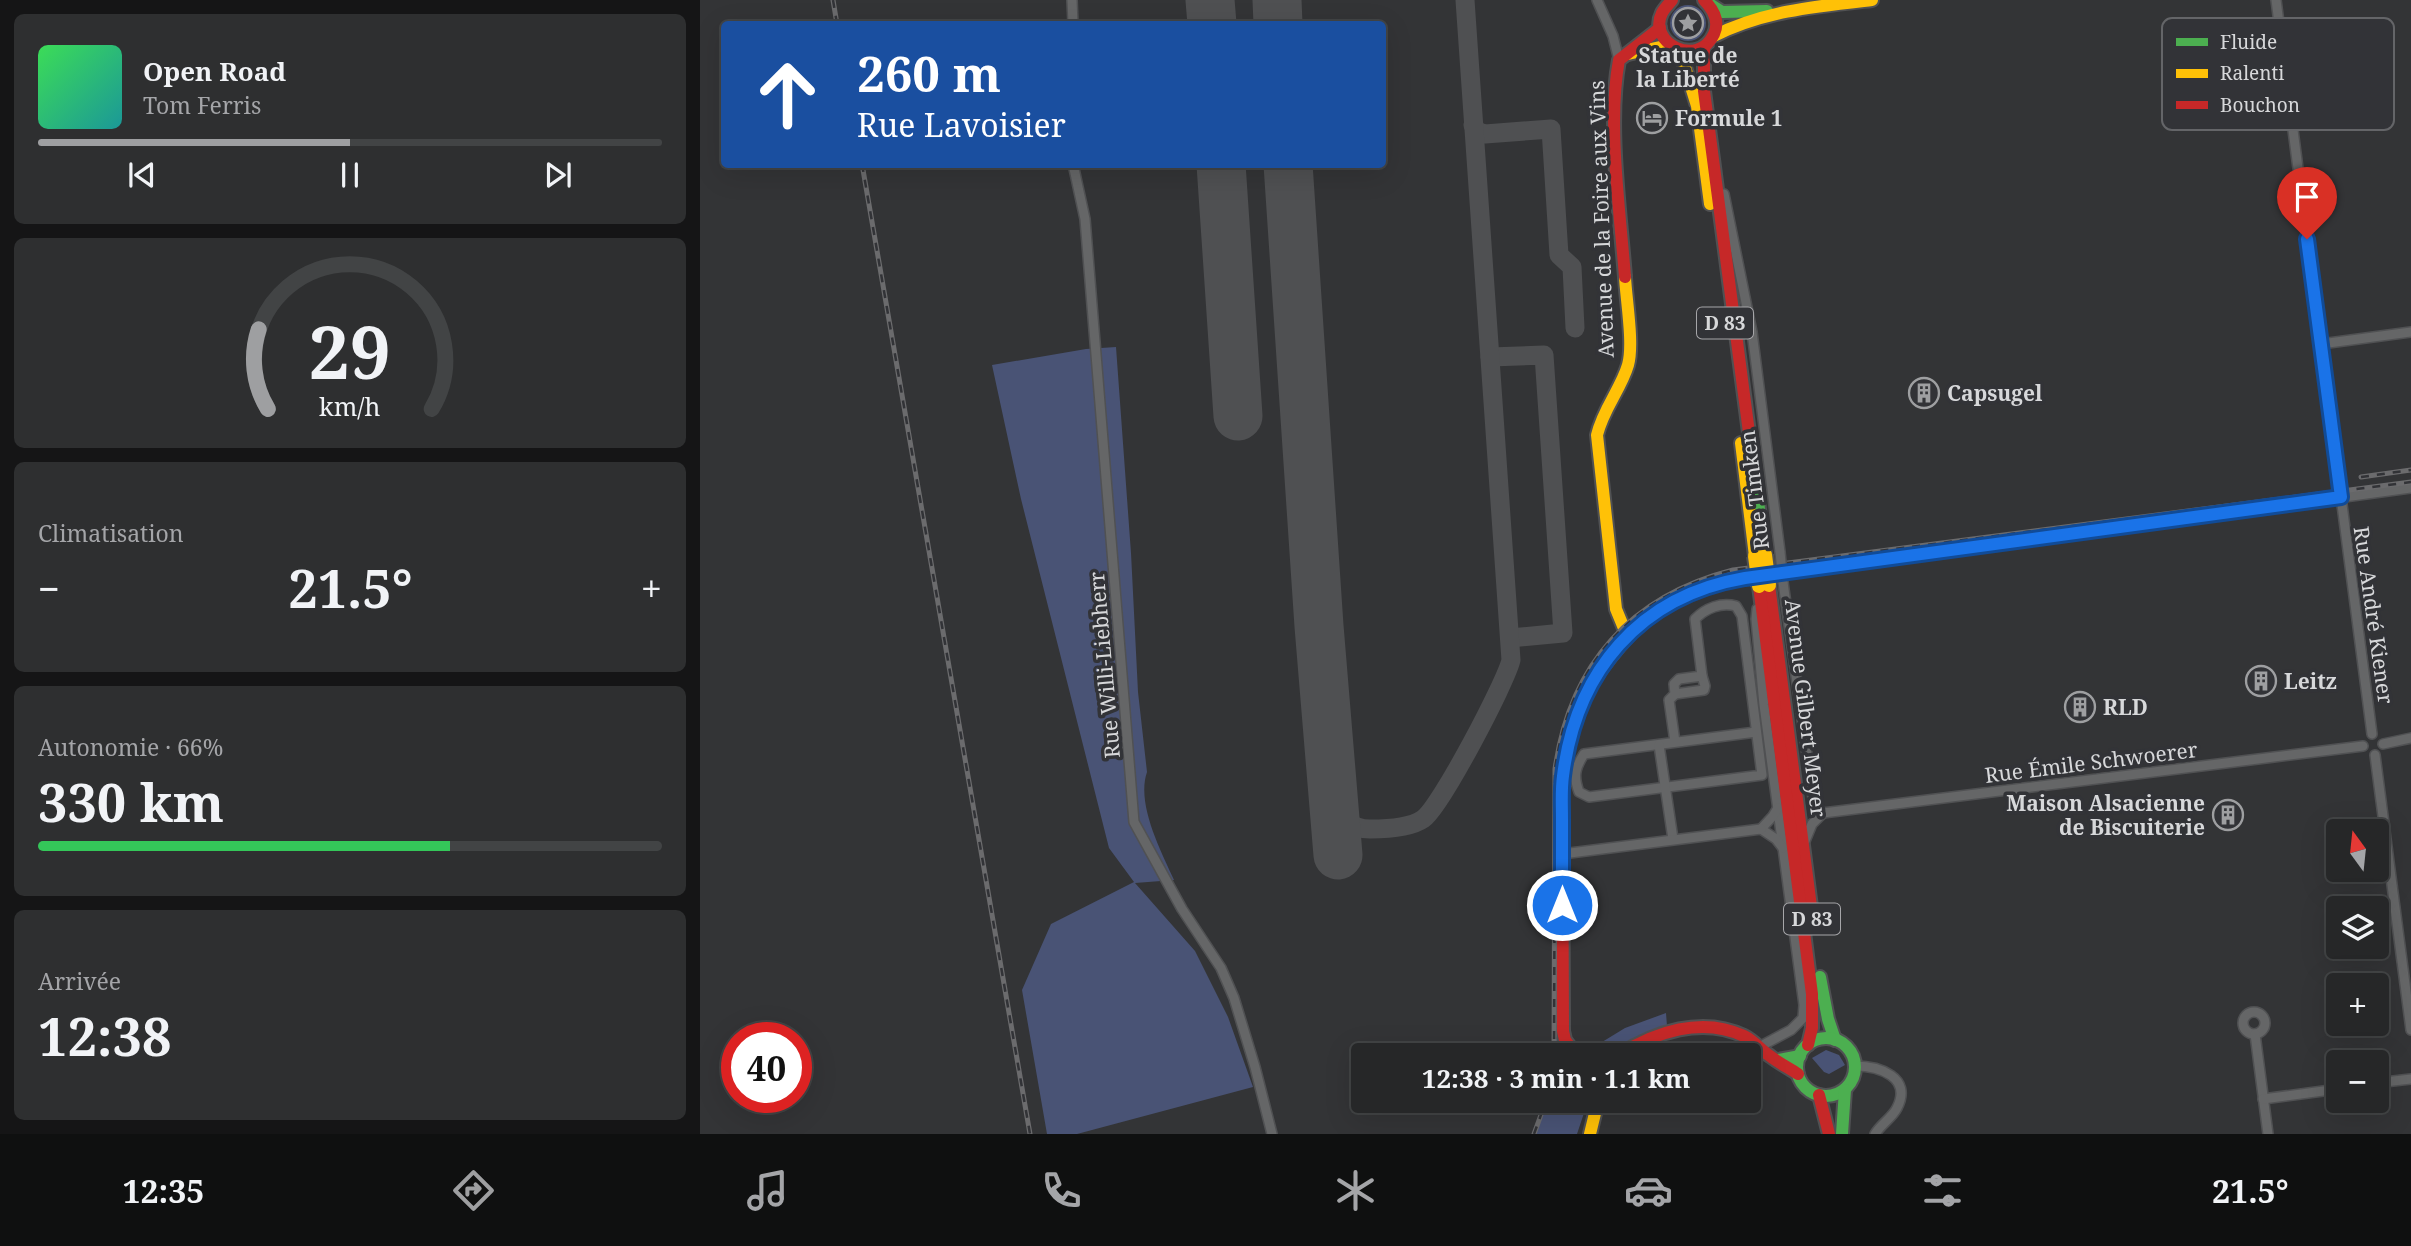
<!DOCTYPE html>
<html lang="fr">
<meta charset="utf-8">
<style>
body{margin:0;font-family:"Noto Serif",serif;background:#2e2f30;color:#f1f3f6;height:100vh;display:flex;flex-direction:column;font-size:26px;white-space:nowrap}
*{box-sizing:border-box;margin:0}
p{font-size:23px;color:#a4a5a8}
.icon{flex:none;width:38px;height:38px;fill:none;stroke:currentColor;stroke-width:2;stroke-linecap:round;stroke-linejoin:round}
.map{position:relative;flex:1;overflow:hidden}
.details{display:flex;flex-direction:column;gap:14px;padding:14px;background:#151516;width:700px}
.details>*{flex:none}
.banner{position:absolute;left:21px;top:21px;width:665px;height:147px;border-radius:7px;box-shadow:0 7px 28px #0002,0 0 0 2px #424445;background:#1a4fa0;color:#fff;overflow:hidden}
.needle{width:46px;rotate:345deg}
.buttons{position:absolute;left:1626px;top:819px;display:grid;gap:14px}
.buttons a{display:grid;place-items:center;width:63px;height:63px;border-radius:7px;background:#262728;box-shadow:0 7px 28px #0002,0 0 0 2px #424445;font-size:35px}
.speed{position:absolute;left:21px;top:1022px;display:flex;gap:14px;font-size:35px;font-weight:700;text-align:center}
.speed>*{display:grid;place-content:center;width:91px;height:91px;border-radius:50%;background:#262728;box-shadow:0 7px 28px #0002,0 0 0 2px #424445;line-height:1}
.speed .limit{border:10px solid #d22;background:#fff;color:#111}
.pin{position:absolute;display:grid;place-items:center;width:60px;height:60px;color:#fff;margin:-72px -30px;border-radius:50% 50% 50% 0;rotate:-45deg;box-shadow:0 0 7px #0007}
.pin .icon{rotate:45deg}
.me{position:absolute;width:77px;margin:-38px;rotate:0deg;stroke-linejoin:round;filter:drop-shadow(0 0 5px #0008)}
.turn{display:flex;align-items:center;gap:24px;height:147px;padding:0 21px;font-size:32px}
.turn .icon{width:91px;height:91px;stroke-width:2.5}
.turn b{display:block;font-size:49px;line-height:60px}
.big{font-size:52px;font-weight:700;line-height:1.1}
.details .widget{flex:1;display:flex;flex-direction:column;justify-content:center;gap:10px;min-width:0;padding:0 24px;border-radius:10px;background:#2e2f30}
.details .dial{align-items:center;gap:0}
.dial svg{height:182px;overflow:visible;fill:none;stroke:#424445;stroke-width:7;stroke-linecap:round;text-anchor:middle}
.dial text{fill:#f1f3f6;stroke:none}
.song{display:flex;align-items:center;gap:21px}
.cover{width:84px;height:84px;border-radius:10px;background:linear-gradient(135deg,hsl(130 70% 55%),hsl(180 70% 35%))}
.played{height:7px;border-radius:4px;background:linear-gradient(90deg,#9e9fa1 50%,#424445 50%)}
.keys{display:flex;justify-content:space-around;direction:ltr}
.heat{display:flex;justify-content:space-between;align-items:center;font-size:38px;direction:ltr}
.charge{height:10px;border-radius:5px;background:linear-gradient(90deg,#34c759 66%,#424445 0)}
.trip{position:absolute;left:651px;top:1043px;width:410px;height:70px;border-radius:7px;background:#262728;box-shadow:0 7px 28px #0002,0 0 0 2px #424445;font-weight:700;line-height:70px;text-align:center}
.dock{display:flex;height:112px;justify-content:space-around;align-items:center;background:#0f1010;color:#a4a5a8}
.dock .icon{width:49px;height:49px}
.dock .on{color:#9e9fa1}
.dock b{font-size:32px;color:#f1f3f6}
main{display:flex;flex:1;min-height:0}
.map>svg:first-child{display:block}
</style>
<main>
<section class="details">
<div class="widget">
<div class="song"><i class="cover"></i><div><b>Open Road</b><p>Tom Ferris</p></div></div>
<div class="played"></div>
<div class="keys"><svg class="icon" aria-label="previous" viewBox="0 0 24 24"><path d="M18 5L8 12l10 7zM5 5v14"/></svg><svg class="icon" aria-label="pause" viewBox="0 0 24 24"><path d="M8 5v14M16 5v14"/></svg><svg class="icon" aria-label="next" viewBox="0 0 24 24"><path d="M6 5l10 7-10 7zM19 5v14"/></svg></div>
</div>
<div class="widget dial"><svg viewBox="0 0 100 80">
<path d="M14 69A42 42 0 1 1 86 69"/>
<path d="M14 69A42 42 0 0 1 10 34" stroke="#9e9fa1"/>
<text x="50" y="56" font-size="32" font-weight="700">29</text>
<text x="50" y="72" font-size="11">km/h</text>
</svg></div>
<div class="widget"><p>Climatisation</p>
<div class="heat"><a>−</a><b class="big">21.5°</b><a>+</a></div>
</div>
<div class="widget"><p>Autonomie · 66%</p><b class="big">330 km</b><div class="charge"></div></div>
<div class="widget"><p>Arrivée</p><b class="big">12:38</b></div>
</section>
<div class="map">
<svg width="1711" height="1134" viewBox="0 0 1711 1134">
<rect width="100%" height="100%" fill="#333436"/>
<g fill="#495375">
<circle cx="988" cy="23" r="18"/>
<path d="M 416,347 L 431,553 L 438,692 L 447,772 C 436,804 461,851 474,880 L 435,883 L 495,951 L 528,1017 L 553,1087 L 377,1134 L 347,1134 L 322,990 L 351,924 L 434,882 L 409,848 L 321,499 L 292,365 L 386,349 Z"/>
<path d="M 966,1013 L 967,1026 L 934,1038 L 910,1055 L 849,1055 L 851,1042 L 869,1031 L 876,1045 L 889,1050 L 925,1028 Z"/>
<path d="M 1126,1050 L 1139,1055 L 1145,1065 L 1129,1074 L 1124,1072 L 1112,1058 Z"/>
<path d="M 841,1101 L 888,1101 L 877,1134 L 832,1134 L 838,1118 Z"/>
</g>
<g fill="none" stroke-linecap="round" stroke-linejoin="round">
<g stroke="#4f5052" stroke-width="19">
<path d="M 773,125 L 778,132 L 785,134 L 851,129 L 859,255 L 872,267 L 875,328"/>
<path d="M 790,357 L 844,355 L 863,633 L 810,638"/>
<path d="M 633,798 C 638,816 649,829 670,829 C 686,829 710,828 723,819 C 740,808 806,682 811,660 L 765,0"/>
</g>
<g stroke="#4f5052" stroke-width="49">
<path d="M 510,0 L 512,24"/>
<path d="M 577,0 L 578,24"/>
<path d="M 521,164 L 538,416"/>
<path d="M 588,164 L 619,626 L 638,855"/>
</g>
<g stroke="#505153" stroke-width="12">
<g id="street">
<path d="M 372,0 L 373,24"/>
<path d="M 897,0 L 913,36 L 919,60"/>
<path d="M 1576,0 L 1672,734"/>
<path d="M 373,164 L 385,219 L 434,822 L 482,909 L 521,968 L 534,998 L 555,1067 L 572,1134"/>
<path d="M 1024,194 L 1052,332 L 1080,552"/>
<path d="M 1621,344 L 1711,332"/>
<path d="M 1083,582 L 1114,805 L 1123,813"/>
<path d="M 1057,609 L 1056,619 L 1064,705 L 1104,1005 L 1103,1018 L 1091,1030 L 1059,1047"/>
<path d="M 930,634 C 958,610 985,595 1020,582 L 1711,488"/>
<path d="M 975,694 L 1004,690 L 1005,686 L 1002,676"/>
<path d="M 975,742 L 969,700 L 975,694 L 974,684 L 979,679 L 1002,676 L 995,619 C 1006,608 1021,602 1036,606 L 1042,616 L 1062,775 L 889,797 L 879,792 C 873,776 875,768 884,754 L 1056,732"/>
<path d="M 1683,744 L 1711,738"/>
<path d="M 959,745 L 973,839"/>
<path d="M 1675,755 L 1711,1030"/>
<path d="M 1123,813 L 1663,746"/>
<path d="M 1061,829 L 1076,839 L 1083,848"/>
<path d="M 1061,829 L 1073,816 L 1078,808"/>
<path d="M 1105,841 L 1112,824 L 1123,813"/>
<path d="M 862,854 L 1061,829"/>
<circle cx="1554" cy="1023" r="11"/>
<path d="M 1555,1034 L 1568,1134"/>
<path d="M 1155,1066 C 1179,1066 1213,1077 1197,1108 C 1192,1118 1181,1124 1175,1134"/>
<path d="M 1676,1083 L 1711,1079"/>
<path d="M 1563,1099 L 1638,1089"/>
</g>
</g>
<g stroke="#505153" stroke-width="16">
<g id="fast">
<path d="M 1008,3 L 1022,12 L 1067,11"/>
<path d="M 1053,463 L 1065,555"/>
<path d="M 1120,977 L 1128,1019 L 1135,1040"/>
<circle cx="1126" cy="1067" r="29"/>
<path d="M 1078,1060 L 1100,1056"/>
<path d="M 1142,1134 L 1145,1090"/>
</g>
</g>
<g stroke="#505153" stroke-width="16">
<g id="slow">
<path d="M 1014,36 C 1063,11 1118,6 1172,0"/>
<path d="M 980,51 L 997,106 L 1010,204"/>
<path d="M 928,54 L 969,45"/>
<path d="M 1041,443 L 1055,556"/>
<path d="M 872,725 C 883,690 906,661 930,634 L 923,626 L 916,609 L 897,435 C 903,409 921,389 928,365 C 934,344 926,299 925,277"/>
<path d="M 890,1134 L 898,1101"/>
</g>
</g>
<g stroke="#505153" stroke-width="16">
<g id="jam">
<path d="M 972,0 C 969,4 964,9 962,13 C 947,43 998,69 1014,34 C 1020,21 1014,10 1004,0"/>
<path d="M 1004,47 L 1004,91 L 1053,463"/>
<path d="M 925,277 C 920,211 907,123 919,60 L 960,28"/>
<path d="M 1069,585 L 1113,922"/>
<path d="M 1059,586 L 1112,994 L 1112,1028 L 1108,1045"/>
<path d="M 872,725 L 862,778 L 863,1031 L 865,1040 L 876,1055"/>
<path d="M 919,1055 C 955,1032 1002,1016 1044,1036 C 1054,1041 1061,1050 1070,1056 C 1079,1063 1089,1068 1098,1074"/>
<path d="M 1119,1095 L 1129,1134"/>
</g>
</g>
<use href="#street" stroke="#656667" stroke-width="9"/>
<use href="#fast" stroke="#4caf50" stroke-width="12"/>
<use href="#slow" stroke="#ffc107" stroke-width="12"/>
<use href="#jam" stroke="#c62828" stroke-width="12"/>
<g stroke="#6b6b6d" stroke-width="5">
<g id="rail">
<path d="M 133,0 L 137,24"/>
<path d="M 162,164 L 330,1134"/>
<path d="M 1661,477 L 1711,470"/>
<path d="M 854,1055 L 855,769 C 870,664 931,596 1033,570 L 1711,482"/>
<path d="M 834,1134 L 846,1101"/>
</g>
</g>
<use href="#rail" stroke="#323337" stroke-width="2.5" stroke-dasharray="8" stroke-linecap="butt"/>
<g stroke="#505153" stroke-width="12" stroke-linecap="butt">
<path id="street-bridge" d="M 1080,552 L 1083,582"/>
</g>
<g stroke="#505153" stroke-width="18" stroke-linecap="butt">
<g id="slow-bridge">
<path d="M 1065,555 L 1069,585"/>
<path d="M 1055,556 L 1059,586"/>
</g>
</g>
<use href="#street-bridge" stroke="#656667" stroke-width="9"/>
<use href="#slow-bridge" stroke="#ffc107" stroke-width="14"/>
</g>
<g fill="none" stroke-linecap="round" stroke-linejoin="round">
<g stroke="#114b97" stroke-width="18">
<path id="route" d="M 862,905 C 862,876 862,848 862,819 C 862,805 861,790 863,776 C 876,672 939,596 1045,578 L 1641,497 L 1607,239"/>
</g>
<use href="#route" stroke="#1a73e8" stroke-width="12"/>
</g>
<defs>
<g id="sight-ring" transform="scale(1.575)"><circle r="9.5" fill="#323337" stroke="#9e9fa1" stroke-width="1.5"/><path d="M0-6L1.8-2.2L6-1.7L2.9 1.2L3.7 5.4L0 3.3L-3.7 5.4L-2.9 1.2L-6-1.7L-1.8-2.2Z" fill="#9e9fa1"/></g>
<g id="hotel-ring" transform="scale(1.575)"><circle r="9.5" fill="#323337" stroke="#9e9fa1" stroke-width="1.5"/><path d="M-6-4.5h1.5V1H6V5H4.5V3h-9V5H-6ZM-4 0a1.8 1.8 0 1 1 3.6 0ZM.5 0V-2.5h3Q6-2.5 6 0Z" fill="#9e9fa1"/></g>
<g id="building-ring" transform="scale(1.575)"><circle r="9.5" fill="#323337" stroke="#9e9fa1" stroke-width="1.5"/><path d="M-4-6H4V6H1V3H-1V6H-4ZM-2.5-4.3h1.7v1.8h-1.7ZM.8-4.3h1.7v1.8H.8ZM-2.5-1h1.7V.8h-1.7ZM.8-1h1.7V.8H.8Z" fill="#9e9fa1"/></g>
</defs>
<g fill-rule="evenodd">
<use href="#sight-ring" x="988" y="23"/>
<use href="#hotel-ring" x="952" y="118"/>
<use href="#building-ring" x="1224" y="393"/>
<use href="#building-ring" x="1561" y="681"/>
<use href="#building-ring" x="1380" y="707"/>
<use href="#building-ring" x="1528" y="815"/>
</g>
<g text-anchor="middle" dominant-baseline="central" stroke-width="7" stroke-linejoin="round" paint-order="stroke">
<g fill="#323337" stroke="#a6a6a9" stroke-width="2">
<rect x="997" y="307.5" width="56" height="31" rx="5"/>
<rect x="1084" y="903.5" width="56" height="31" rx="5"/>
</g>
<g font-size="19" font-weight="bold" fill="#d7d8da">
<text x="1025" y="323">D 83</text>
<text x="1112" y="919">D 83</text>
</g>
<g font-size="21" font-weight="bold" fill="#d7d8da" stroke="#323337" text-anchor="start">
<text x="988" y="55" text-anchor="middle">Statue de<tspan x="988" dy="24">la Liberté</tspan></text>
<text x="975" y="118">Formule 1</text>
<text x="1247" y="393">Capsugel</text>
<text x="1584" y="681">Leitz</text>
<text x="1403" y="707">RLD</text>
<text x="1505" y="803" text-anchor="end">Maison Alsacienne<tspan x="1505" dy="24">de Biscuiterie</tspan></text>
</g>
<g font-size="21" fill="#d7d8da" stroke="#323337">
<text transform="translate(901 219) rotate(-92)">Avenue de la Foire aux Vins</text>
<text transform="translate(1054 490) rotate(-97)">Rue Timken</text>
<text transform="translate(1674 615) rotate(82)">Rue André Kiener</text>
<text transform="translate(404 665) rotate(-95)">Rue Willi-Liebherr</text>
<text transform="translate(1106 708) rotate(83)">Avenue Gilbert Meyer</text>
<text transform="translate(1391 762) rotate(-7)">Rue Émile Schwoerer</text>
</g>
</g>
<rect x="1462" y="18" width="232" height="112" rx="10" fill="#323337" stroke="#646568" stroke-width="2"/>
<rect x="1476" y="38" width="32" height="8" fill="#4caf50"/>
<rect x="1476" y="69" width="32" height="9" fill="#ffc107"/>
<rect x="1476" y="101" width="32" height="8" fill="#c62828"/>
<g font-size="19" fill="#d7d8da">
<text x="1520" y="49">Fluide</text>
<text x="1520" y="80">Ralenti</text>
<text x="1520" y="112">Bouchon</text>
</g>
</svg>
<div class="buttons">
<a><svg class="needle" viewBox="-14 -14 28 28"><path d="M0-13l5 13h-10z" fill="#e53935"/><path d="M0 13l5-13h-10z" fill="#a4a5a8"/></svg></a>
<a><svg class="icon" aria-label="layers" viewBox="0 0 24 24"><path d="M12 4l9 5-9 5-9-5zM3 14l9 5 9-5"/></svg></a>
<a>+</a>
<a>−</a>
</div>
<div class="speed"><div class="limit">40</div></div>
<div class="pin" style="left:1607px;top:239px;background:#d93025"><svg class="icon" aria-label="arrive" viewBox="0 0 24 24"><path d="M6 21V4h12l-3 4 3 4H6"/></svg></div>
<svg class="me" style="left:862px;top:905px" viewBox="-20 -20 40 40"><circle r="17" fill="#1a73e8" stroke="#fff" stroke-width="3"/><path d="M0-11L8 9 0 5-8 9z" fill="#fff"/></svg>
<div class="trip">12:38 · 3 min · 1.1 km</div>
<div class="banner">
<div class="turn"><svg class="icon" aria-label="ahead" viewBox="0 0 24 24"><path d="M12 20V5M6 11l6-6 6 6"/></svg><div><b>260 m</b>Rue Lavoisier</div></div>
</div>
</div>
</main>
<nav class="dock">
<b>12:35</b>
<svg class="icon on" aria-label="directions" viewBox="0 0 24 24"><path d="M12 3l9 9-9 9-9-9zM9 14v-3h6M13 9l2 2-2 2"/></svg>
<svg class="icon" aria-label="music" viewBox="0 0 24 24"><path d="M9 18V5l10-2v13"/><circle cx="6" cy="18" r="3"/><circle cx="16" cy="16" r="3"/></svg>
<svg class="icon" aria-label="phone" viewBox="0 0 24 24"><path d="M5 4h4l2 5-3 2q2 4 5 5l2-3 5 2v4C11 20 4 13 5 4z"/></svg>
<svg class="icon" aria-label="climate" viewBox="0 0 24 24"><path d="M12 3v18M4 7l16 10M4 17L20 7"/></svg>
<svg class="icon" aria-label="car" viewBox="0 0 24 24"><path d="M5 17H2v-5l4-1 3-4h7l3 4 3 1v5h-3M9 17h6M6 11h13"/><circle cx="7" cy="17" r="2"/><circle cx="17" cy="17" r="2"/></svg>
<svg class="icon" aria-label="filters" viewBox="0 0 24 24"><path d="M4 7h16M4 17h16"/><circle cx="9" cy="7" r="2"/><circle cx="15" cy="17" r="2"/></svg>
<b>21.5°</b>
</nav>
